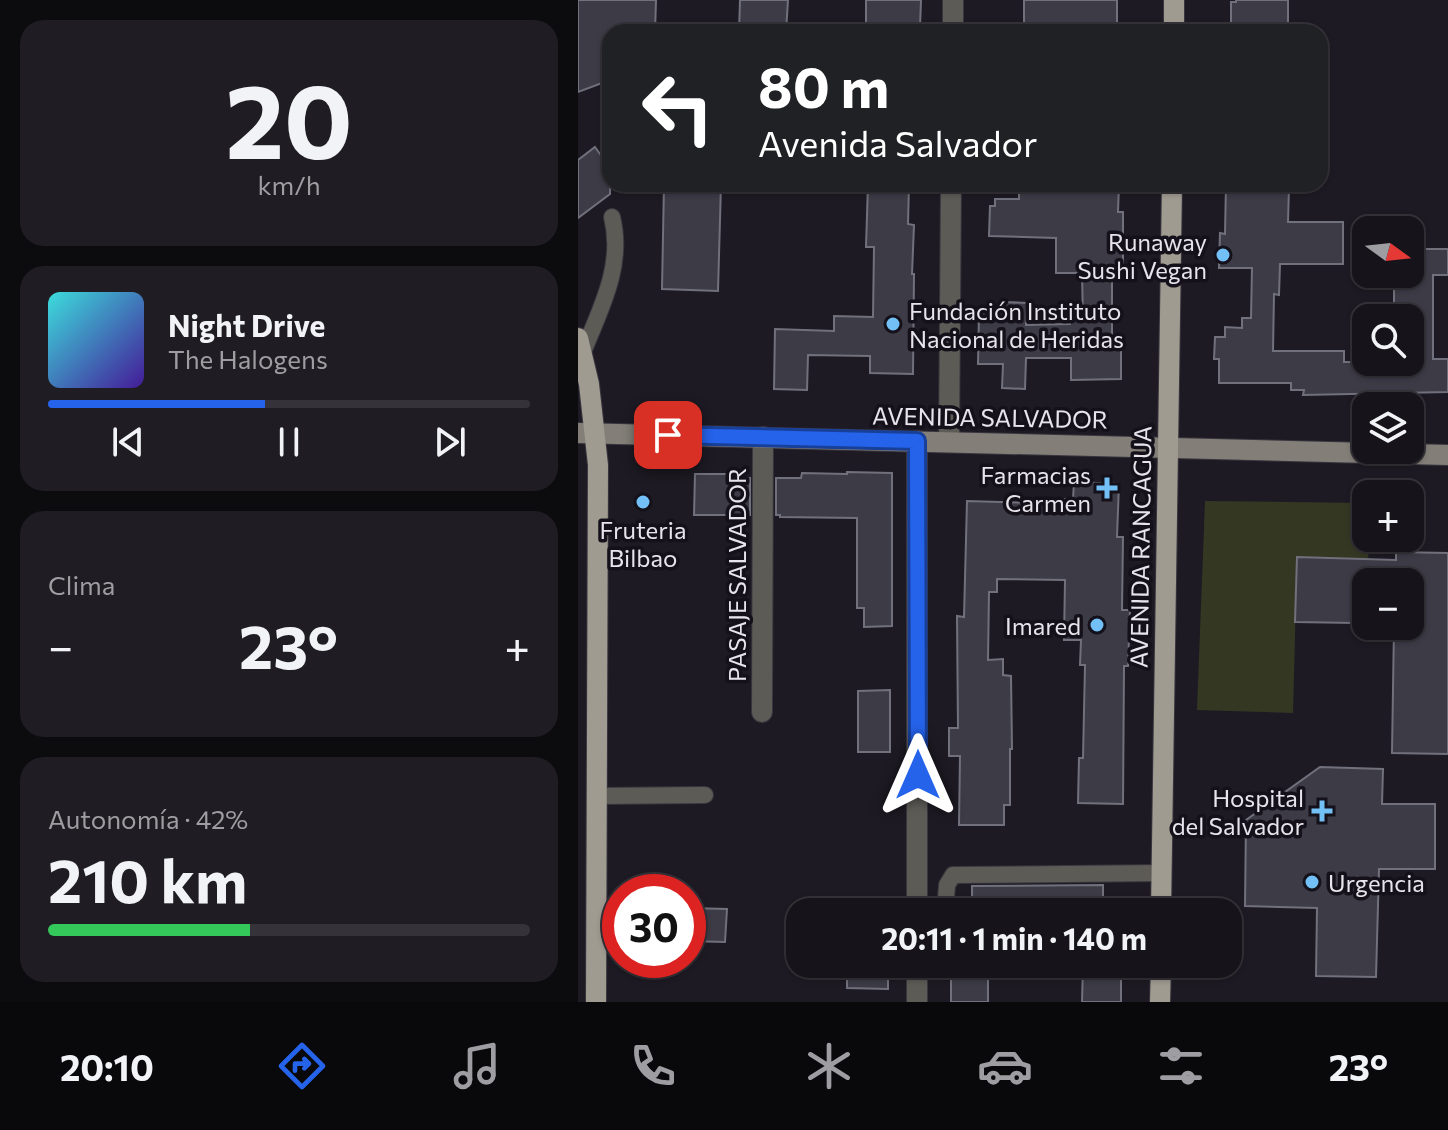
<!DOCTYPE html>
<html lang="es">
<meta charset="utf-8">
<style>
body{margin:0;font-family:Commissioner,sans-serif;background:#1f1d23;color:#f1f3f6;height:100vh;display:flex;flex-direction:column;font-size:30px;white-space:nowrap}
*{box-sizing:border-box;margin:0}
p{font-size:26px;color:#9e9ea2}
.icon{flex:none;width:44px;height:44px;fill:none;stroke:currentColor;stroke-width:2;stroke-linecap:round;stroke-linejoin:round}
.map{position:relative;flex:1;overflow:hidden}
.details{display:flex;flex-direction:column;gap:20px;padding:20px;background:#0c0b0e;width:578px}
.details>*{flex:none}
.top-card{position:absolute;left:24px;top:24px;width:726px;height:168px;border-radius:24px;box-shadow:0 2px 6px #0004,0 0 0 2px #353339;background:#202124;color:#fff;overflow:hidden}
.needle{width:52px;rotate:105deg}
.fabs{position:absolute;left:774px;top:216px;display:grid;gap:16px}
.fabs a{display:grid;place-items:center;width:72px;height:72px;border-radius:16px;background:#16141a;box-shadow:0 2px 6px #0004,0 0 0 2px #353339;font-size:40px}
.speed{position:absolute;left:24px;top:874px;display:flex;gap:16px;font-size:40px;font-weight:700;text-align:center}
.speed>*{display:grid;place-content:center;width:104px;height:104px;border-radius:50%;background:#16141a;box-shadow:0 2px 6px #0004,0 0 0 2px #353339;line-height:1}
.speed .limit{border:12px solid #d22;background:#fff;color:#111}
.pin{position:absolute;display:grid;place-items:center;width:68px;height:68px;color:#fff;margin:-34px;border-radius:16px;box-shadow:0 4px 12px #0006}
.me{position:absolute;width:88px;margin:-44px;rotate:0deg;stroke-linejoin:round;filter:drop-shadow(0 0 6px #0008)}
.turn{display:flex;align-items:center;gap:28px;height:168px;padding:0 24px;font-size:36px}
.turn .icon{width:104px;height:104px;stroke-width:2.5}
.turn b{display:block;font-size:56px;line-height:68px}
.big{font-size:60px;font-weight:700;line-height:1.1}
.details .widget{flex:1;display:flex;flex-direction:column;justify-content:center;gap:12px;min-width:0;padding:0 28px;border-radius:24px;background:#1f1d23}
.details .dial{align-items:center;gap:0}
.dial b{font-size:104px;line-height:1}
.song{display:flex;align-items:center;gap:24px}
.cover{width:96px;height:96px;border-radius:12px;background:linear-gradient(135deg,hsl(180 70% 55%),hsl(260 70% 35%))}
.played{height:8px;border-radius:4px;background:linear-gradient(90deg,#2563eb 45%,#353339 45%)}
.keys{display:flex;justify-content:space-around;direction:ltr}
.heat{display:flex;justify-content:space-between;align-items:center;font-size:44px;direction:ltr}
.charge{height:12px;border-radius:6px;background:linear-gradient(90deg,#34c759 42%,#353339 0)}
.trip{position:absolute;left:208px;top:898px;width:456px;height:80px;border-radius:24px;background:#16141a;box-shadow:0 2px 6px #0004,0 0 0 2px #353339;font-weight:700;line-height:80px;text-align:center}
.tab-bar{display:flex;height:128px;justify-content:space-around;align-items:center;background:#09080a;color:#9e9ea2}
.tab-bar .icon{width:56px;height:56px}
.tab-bar .on{color:#2563eb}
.tab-bar b{font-size:36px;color:#f1f3f6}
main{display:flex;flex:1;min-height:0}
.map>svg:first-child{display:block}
</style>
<main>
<section class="details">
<div class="widget dial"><b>20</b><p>km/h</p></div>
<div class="widget">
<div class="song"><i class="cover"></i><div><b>Night Drive</b><p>The Halogens</p></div></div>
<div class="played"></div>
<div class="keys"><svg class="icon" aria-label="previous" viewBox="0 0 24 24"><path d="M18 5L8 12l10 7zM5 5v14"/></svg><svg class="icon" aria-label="pause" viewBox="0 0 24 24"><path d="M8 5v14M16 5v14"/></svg><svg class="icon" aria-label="next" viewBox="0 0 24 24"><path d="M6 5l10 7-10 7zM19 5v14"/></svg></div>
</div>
<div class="widget"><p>Clima</p>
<div class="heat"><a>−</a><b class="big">23°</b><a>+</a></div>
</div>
<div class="widget"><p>Autonomía · 42%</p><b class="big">210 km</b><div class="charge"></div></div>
</section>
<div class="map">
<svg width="870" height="1002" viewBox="0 0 870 1002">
<rect width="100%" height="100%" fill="#1d1a23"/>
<path fill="#343823" d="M 627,501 L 788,503 L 788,538 L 791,538 L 790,569 L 719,558 L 715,713 L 619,710 Z"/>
<g fill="#3c3b46" stroke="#71717d" stroke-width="2">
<path d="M 0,0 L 78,0 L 77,32 L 32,32 L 32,80 L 0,92 Z"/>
<path d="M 162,0 L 210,0 L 208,32 L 161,32 Z"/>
<path d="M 288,0 L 343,0 L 342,27 L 288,25 Z"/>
<rect x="446" y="0" width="93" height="32"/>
<path d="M 658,0 L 710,0 L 710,31 L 653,31 L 653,2 L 658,2 Z"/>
<path d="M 17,147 L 32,168 L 32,194 L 0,218 L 0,160 Z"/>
<path d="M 86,184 L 143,184 L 140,291 L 84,289 Z"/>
<path d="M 290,184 L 331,184 L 330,224 L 336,225 L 334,274 L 336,274 L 335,374 L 292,373 L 292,356 L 230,355 L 229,390 L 196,389 L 197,329 L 256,331 L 256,316 L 295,317 L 296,247 L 288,247 Z"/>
<path d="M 441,184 L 541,184 L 540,212 L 545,212 L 545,274 L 534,273 L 534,339 L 543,339 L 543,379 L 493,380 L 493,358 L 448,358 L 447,389 L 424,388 L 425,364 L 400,364 L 401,312 L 424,312 L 425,302 L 449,303 L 448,325 L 492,324 L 492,320 L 505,320 L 504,273 L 478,273 L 478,238 L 411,236 L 412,206 L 417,206 L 417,199 L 441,199 Z"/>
<path d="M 648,184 L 697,184 L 697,186 L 711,187 L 710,222 L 765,222 L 765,264 L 702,264 L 701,295 L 696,294 L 695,351 L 766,351 L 766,362 L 832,362 L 832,318 L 816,318 L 816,274 L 832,274 L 832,249 L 870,249 L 870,275 L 855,275 L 855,359 L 870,359 L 870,392 L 725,395 L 726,390 L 713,390 L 713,383 L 641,383 L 641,359 L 636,359 L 637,337 L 647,337 L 647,327 L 664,328 L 664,318 L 673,318 L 674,268 L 641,268 L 642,233 L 647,234 Z"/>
<path d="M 269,472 L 314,473 L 314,626 L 286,627 L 286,608 L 279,608 L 279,518 L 202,517 L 202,515 L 198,515 L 198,478 L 223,478 L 224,473 L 269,474 Z"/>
<path d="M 117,474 L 151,474 L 151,479 L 172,478 L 172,515 L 116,515 Z"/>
<path d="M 496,482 L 541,484 L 539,537 L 545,537 L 544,610 L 552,610 L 550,666 L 546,666 L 545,804 L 500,803 L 501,758 L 505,758 L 507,665 L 502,665 L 503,640 L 486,640 L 487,580 L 419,579 L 419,592 L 411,592 L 410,660 L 425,659 L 425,675 L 433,676 L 434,749 L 432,749 L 432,805 L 426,805 L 426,825 L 381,825 L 382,756 L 371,756 L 371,728 L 380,728 L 379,616 L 386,617 L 389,501 L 456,503 L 456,499 L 495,499 Z"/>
<path d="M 818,552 L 870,553 L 870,754 L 814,753 L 816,626 L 832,626 L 832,582 L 778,582 L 777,623 L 717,622 L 719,557 L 818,560 Z"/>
<path d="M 312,690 L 312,752 L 280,752 L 280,691 Z"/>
<path d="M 742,767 L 805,769 L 804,804 L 857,804 L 857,869 L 801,869 L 798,977 L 738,976 L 739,908 L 667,906 L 668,820 Z"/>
<path d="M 525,885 L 525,912 L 394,912 L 394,886 Z"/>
<path d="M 110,908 L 149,909 L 147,942 L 110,941 Z"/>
<path d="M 269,964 L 310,964 L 310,989 L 269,988 Z"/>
<rect x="373" y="964" width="37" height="38"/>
<path d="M 505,964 L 543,964 L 543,1002 L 504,1002 Z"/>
</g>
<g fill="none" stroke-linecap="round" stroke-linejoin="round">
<g stroke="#39363f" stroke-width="18">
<g id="service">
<path d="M 5,352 C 23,308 46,265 34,217"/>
<path d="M 19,796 L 127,795"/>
<path d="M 367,912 L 369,885 L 375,875 L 584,873"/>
</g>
</g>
<g stroke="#39363f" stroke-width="22">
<g id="minor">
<path d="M 375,32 L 375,0"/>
<path d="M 339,441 L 339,912"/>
<path d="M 371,442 L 373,184"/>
<path d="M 184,712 L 185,437"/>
<path d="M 339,1002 L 339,964"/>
</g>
</g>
<g stroke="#39363f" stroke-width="22">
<path id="secondary" d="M 0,433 L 870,455"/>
</g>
<g stroke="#39363f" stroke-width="22">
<g id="primary">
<path d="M 596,32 L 596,0"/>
<path d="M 0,338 L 11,384 L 20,465 L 18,1002"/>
<path d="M 583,912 L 594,184"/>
<path d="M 582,1002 L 583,964"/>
</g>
</g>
<use href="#service" stroke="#5d5b56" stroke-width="16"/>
<use href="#minor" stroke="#5d5b56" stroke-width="20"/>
<use href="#secondary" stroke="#837f78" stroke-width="20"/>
<use href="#primary" stroke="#a09b91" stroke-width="20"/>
</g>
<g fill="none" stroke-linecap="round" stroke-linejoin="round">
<g stroke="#184099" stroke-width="20">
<path id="route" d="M 90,435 L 339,441 L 340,775"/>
</g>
<use href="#route" stroke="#2563eb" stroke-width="14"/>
</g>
<g fill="#73c0f6" stroke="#14111a" stroke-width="3">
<circle cx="645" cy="255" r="8"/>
<circle cx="315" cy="324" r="8"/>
<path d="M525 476h8v8h8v8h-8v8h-8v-8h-8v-8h8z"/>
<circle cx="65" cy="502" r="8"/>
<circle cx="519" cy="625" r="8"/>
<path d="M740 799h8v8h8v8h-8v8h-8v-8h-8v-8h8z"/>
<circle cx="734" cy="882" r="8"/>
</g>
<g text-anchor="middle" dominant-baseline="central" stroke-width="7" stroke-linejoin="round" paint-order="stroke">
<g font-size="24" fill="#e7e5eb" stroke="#14111a" text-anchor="end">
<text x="629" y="241">Runaway<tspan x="629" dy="28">Sushi Vegan</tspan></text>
<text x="331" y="310" text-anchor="start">Fundación Instituto<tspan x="331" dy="28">Nacional de Heridas</tspan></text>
<text x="513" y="474">Farmacias<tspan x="513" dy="28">Carmen</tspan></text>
<text x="65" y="529" text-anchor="middle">Fruteria<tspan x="65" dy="28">Bilbao</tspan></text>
<text x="503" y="625">Imared</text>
<text x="726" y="797">Hospital<tspan x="726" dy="28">del Salvador</tspan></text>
<text x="750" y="882" text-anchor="start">Urgencia</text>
</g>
<g font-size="24" fill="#e7e5eb" stroke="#14111a">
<text transform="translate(412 417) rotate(1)">AVENIDA SALVADOR</text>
<text transform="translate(562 547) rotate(-89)">AVENIDA RANCAGUA</text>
<text transform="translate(158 575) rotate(-90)">PASAJE SALVADOR</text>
</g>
</g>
</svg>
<div class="fabs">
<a><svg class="needle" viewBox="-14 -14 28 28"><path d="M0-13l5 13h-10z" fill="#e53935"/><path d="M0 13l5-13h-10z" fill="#9e9ea2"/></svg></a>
<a><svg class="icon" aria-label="search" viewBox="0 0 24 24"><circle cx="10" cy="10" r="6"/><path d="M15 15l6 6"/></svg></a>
<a><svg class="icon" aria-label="layers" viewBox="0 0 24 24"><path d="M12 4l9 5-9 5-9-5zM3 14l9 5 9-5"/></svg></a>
<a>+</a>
<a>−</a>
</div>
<div class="speed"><div class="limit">30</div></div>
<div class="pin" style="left:90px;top:435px;background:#d93025"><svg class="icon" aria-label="arrive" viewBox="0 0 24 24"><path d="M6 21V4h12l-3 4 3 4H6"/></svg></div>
<svg class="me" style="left:340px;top:775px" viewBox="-20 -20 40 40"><path d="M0-17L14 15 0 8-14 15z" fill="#2563eb" stroke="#fff" stroke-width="4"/></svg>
<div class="trip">20:11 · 1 min · 140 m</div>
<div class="top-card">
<div class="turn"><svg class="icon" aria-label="left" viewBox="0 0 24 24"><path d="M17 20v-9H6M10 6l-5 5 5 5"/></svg><div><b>80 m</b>Avenida Salvador</div></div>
</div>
</div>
</main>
<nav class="tab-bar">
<b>20:10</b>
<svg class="icon on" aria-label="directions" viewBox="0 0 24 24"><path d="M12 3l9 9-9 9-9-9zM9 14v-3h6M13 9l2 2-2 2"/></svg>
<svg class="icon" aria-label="music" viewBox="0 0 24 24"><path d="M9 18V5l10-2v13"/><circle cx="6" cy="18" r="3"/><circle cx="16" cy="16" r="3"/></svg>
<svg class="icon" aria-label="phone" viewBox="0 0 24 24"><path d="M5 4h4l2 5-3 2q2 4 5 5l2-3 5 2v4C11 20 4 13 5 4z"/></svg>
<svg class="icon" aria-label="climate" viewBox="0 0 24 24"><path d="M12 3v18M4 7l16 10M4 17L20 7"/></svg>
<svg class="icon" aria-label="car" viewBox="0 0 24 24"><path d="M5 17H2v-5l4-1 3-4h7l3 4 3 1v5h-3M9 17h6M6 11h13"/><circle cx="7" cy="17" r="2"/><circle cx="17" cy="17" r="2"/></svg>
<svg class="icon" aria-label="filters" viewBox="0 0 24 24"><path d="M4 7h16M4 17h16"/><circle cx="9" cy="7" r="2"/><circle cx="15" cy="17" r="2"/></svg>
<b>23°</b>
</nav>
